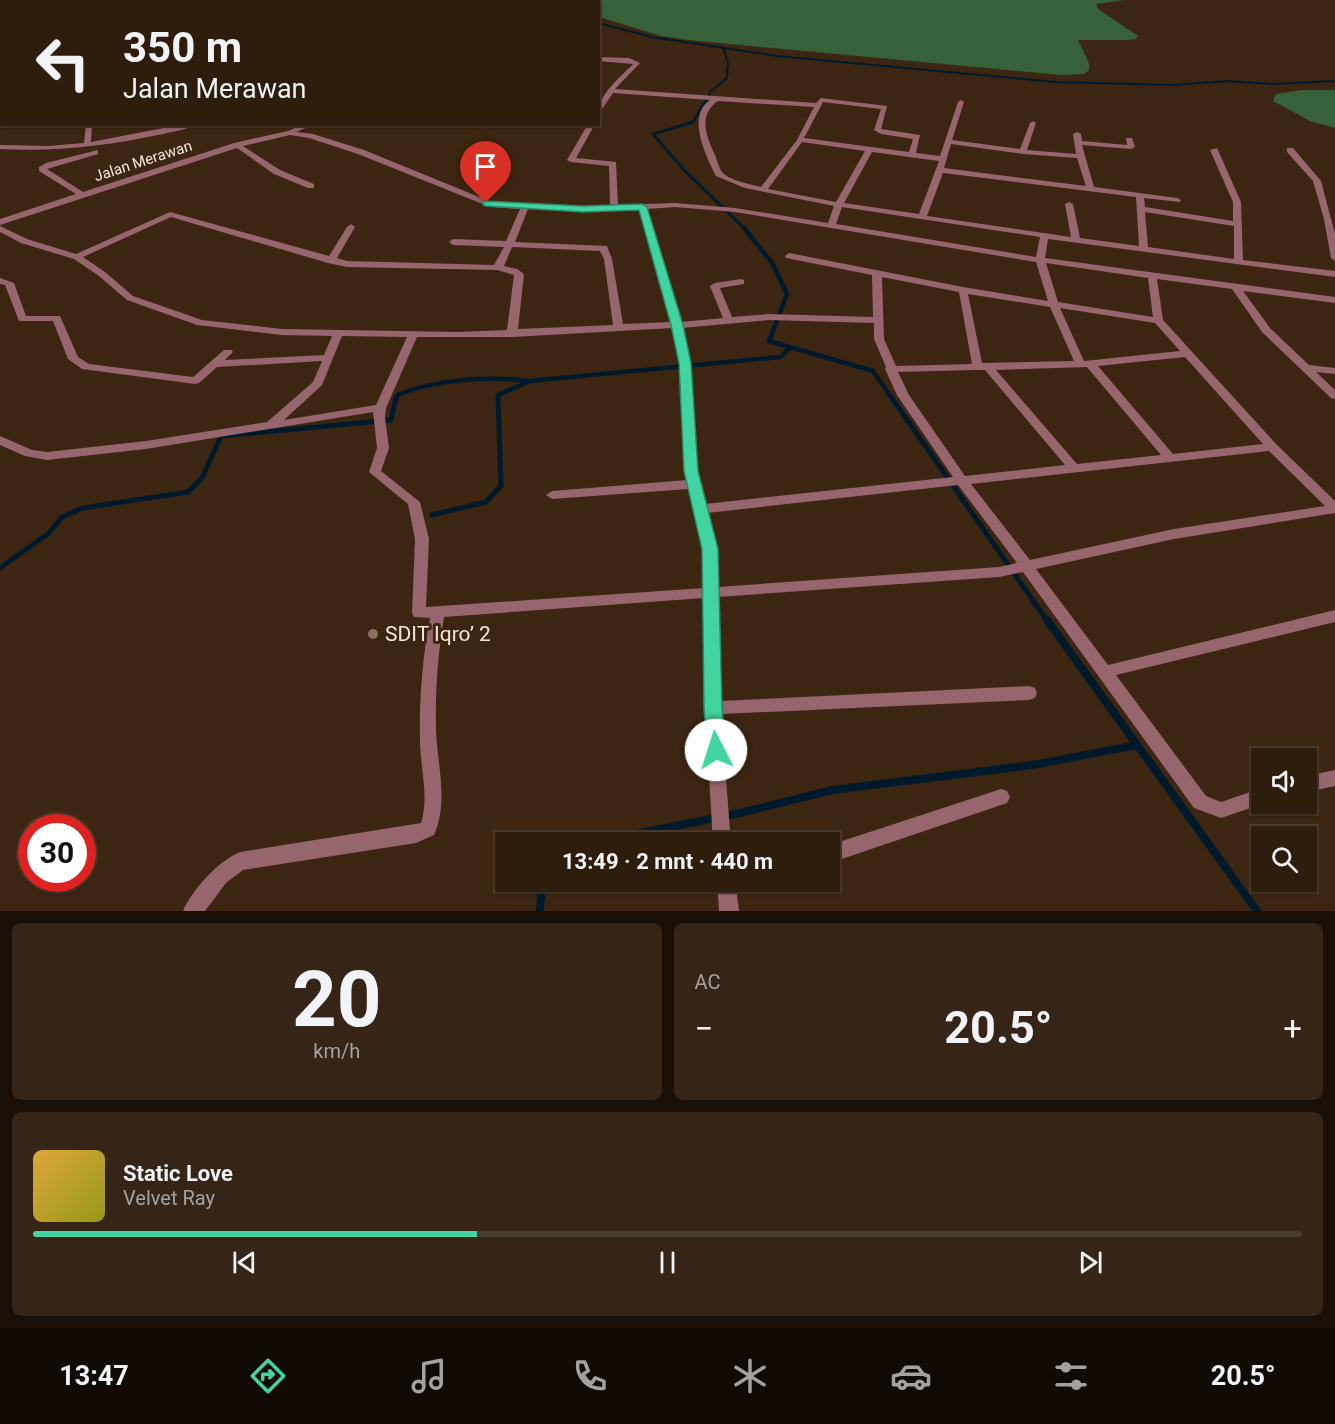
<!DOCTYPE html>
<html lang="id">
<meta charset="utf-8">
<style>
body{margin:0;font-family:Roboto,sans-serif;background:#362516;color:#f1f3f6;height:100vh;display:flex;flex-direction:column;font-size:22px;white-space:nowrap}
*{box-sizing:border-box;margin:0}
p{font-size:20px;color:#a7a19d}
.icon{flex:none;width:33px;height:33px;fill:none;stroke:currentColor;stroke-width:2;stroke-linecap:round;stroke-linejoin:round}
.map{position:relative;height:911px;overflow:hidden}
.sheet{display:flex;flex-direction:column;gap:12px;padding:12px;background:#190f07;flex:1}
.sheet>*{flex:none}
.hud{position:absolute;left:0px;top:0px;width:600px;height:126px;box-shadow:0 2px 4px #0004,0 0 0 2px #493a2e;background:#2e1c0d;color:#f1f3f6;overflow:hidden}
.tools{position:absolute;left:1251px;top:748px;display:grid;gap:12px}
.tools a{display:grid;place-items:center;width:66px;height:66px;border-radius:0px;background:#2e1c0d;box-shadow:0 2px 4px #0004,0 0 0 2px #493a2e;font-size:30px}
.speed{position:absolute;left:18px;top:814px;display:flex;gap:12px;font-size:30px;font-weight:700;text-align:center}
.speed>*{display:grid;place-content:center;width:78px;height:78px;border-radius:50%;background:#2e1c0d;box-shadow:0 2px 4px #0004,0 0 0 2px #493a2e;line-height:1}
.speed .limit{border:9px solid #d22;background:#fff;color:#111}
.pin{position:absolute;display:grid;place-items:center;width:51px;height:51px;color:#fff;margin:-62px -26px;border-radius:50% 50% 50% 0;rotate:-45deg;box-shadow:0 0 6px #0007}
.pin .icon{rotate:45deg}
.me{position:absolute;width:66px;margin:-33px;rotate:355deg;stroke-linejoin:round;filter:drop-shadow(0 0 4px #0008)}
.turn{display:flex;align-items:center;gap:21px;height:126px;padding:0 24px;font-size:27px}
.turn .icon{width:78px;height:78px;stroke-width:2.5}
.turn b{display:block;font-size:42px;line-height:51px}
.big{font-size:45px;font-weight:700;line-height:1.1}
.sheet .widget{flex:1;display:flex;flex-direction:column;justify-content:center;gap:9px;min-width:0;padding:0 21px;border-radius:9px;background:#362516}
.sheet .dial{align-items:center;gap:0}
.dial b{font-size:78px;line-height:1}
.song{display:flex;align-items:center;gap:18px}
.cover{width:72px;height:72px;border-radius:9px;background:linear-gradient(135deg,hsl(40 70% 55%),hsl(60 70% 35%))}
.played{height:6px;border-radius:3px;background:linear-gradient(90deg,#41d4a1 35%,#493a2e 35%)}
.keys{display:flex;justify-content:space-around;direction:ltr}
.heat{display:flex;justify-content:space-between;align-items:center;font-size:33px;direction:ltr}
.sheet .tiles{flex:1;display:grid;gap:12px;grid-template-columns:1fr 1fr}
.widget:last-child{grid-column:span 2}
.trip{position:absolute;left:495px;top:832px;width:345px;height:60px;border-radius:0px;background:#2e1c0d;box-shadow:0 2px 4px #0004,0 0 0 2px #493a2e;font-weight:700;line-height:60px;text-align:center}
.tabs{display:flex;height:96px;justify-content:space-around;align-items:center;background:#120b05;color:#a7a19d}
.tabs .icon{width:42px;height:42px}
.tabs .on{color:#41d4a1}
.tabs b{font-size:27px;color:#f1f3f6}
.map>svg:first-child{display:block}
</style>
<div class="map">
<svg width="1335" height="911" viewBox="0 0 1335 911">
<rect width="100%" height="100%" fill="#3d2611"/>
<g fill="#376138">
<path d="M 564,0 L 1125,0 L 1096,4 L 1098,9 L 1138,36 L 1136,39 L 1128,40 L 1078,40 L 1089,63 L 1089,70 L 1084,74 L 1060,75 L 688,40 L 661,36 L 599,17 L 598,2 Z"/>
<path d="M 1302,90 L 1335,90 L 1335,128 L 1310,121 L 1273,101 L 1276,94 Z"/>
</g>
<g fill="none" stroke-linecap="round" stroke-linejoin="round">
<g stroke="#001a2c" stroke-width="2">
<path d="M 557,0 L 559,2"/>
<path d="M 598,23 L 652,37 L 777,56 L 1056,82 L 1172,85 L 1227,81 L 1273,84 L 1335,81"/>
<path d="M 706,100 L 710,92 L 727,78 L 728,63 L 723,47"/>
</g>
<path stroke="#001a2c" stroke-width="3" d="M 707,99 L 693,122 L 653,134 L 684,170 L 746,230"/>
<g stroke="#001a2c" stroke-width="4.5">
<path d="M 744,228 L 773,264 L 787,294 L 769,341 L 873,371 L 893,400"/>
<path d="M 396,400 L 397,395 C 437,379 486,376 529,381 L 780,357 L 790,348"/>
<path d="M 498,400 L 498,395 L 528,382"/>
</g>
<g stroke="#001a2c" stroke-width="5">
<path d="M 892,398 L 1048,622"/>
<path d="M 432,515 L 486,502 L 501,486 L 498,398"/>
<path d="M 0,568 L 49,533 L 62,517 L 83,508 L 188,492 L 202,478 L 221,436 L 391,420 L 396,398"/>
</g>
<g stroke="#001a2c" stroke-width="8">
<path d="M 1047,620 L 1257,911"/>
<path d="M 591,843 L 740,813 L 832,790 L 1033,765 L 1137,745"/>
<path d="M 540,911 L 542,882"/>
</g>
<g fill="#96656d" fill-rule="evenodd">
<path d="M 17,0 L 26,0 L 13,2 Z"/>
<path d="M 59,0 L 69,0 L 55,2 Z"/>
<path d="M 118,0 L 124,0 L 115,2 Z"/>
<path d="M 173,0 L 179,0 L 170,2 Z"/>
<path d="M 226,0 L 232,0 L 223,2 Z"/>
<path d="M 280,0 L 286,0 L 278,2 Z"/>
<path d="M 326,0 L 331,0 L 325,2 Z"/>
<path d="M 368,0 L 373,0 L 367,2 Z"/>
<path d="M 468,0 L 473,0 L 467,2 Z"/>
<path d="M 508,0 L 513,0 L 506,2 Z"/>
<path d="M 0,1 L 2,2 L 2,5 L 0,5 Z"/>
<path d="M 2,29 L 2,33 L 0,34 L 0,30 Z"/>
<path d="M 598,57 L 629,58 L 640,63 L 615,89 L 816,103 L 821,98 L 887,106 L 881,129 L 920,135 L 916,153 L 940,156 L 958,102 L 961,100 L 964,102 L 952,140 L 1020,149 L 1030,123 L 1033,121 L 1036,123 L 1027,150 L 1076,154 L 1073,134 L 1077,132 L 1081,134 L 1082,141 L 1127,145 L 1126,138 L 1132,138 L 1135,147 L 1131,149 L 1082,145 L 1094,187 L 1177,198 L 1181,200 L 1180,202 L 1144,198 L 1145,207 L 1233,221 L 1233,202 L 1210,150 L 1217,148 L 1241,202 L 1243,260 L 1335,271 L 1335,277 L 1048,239 L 1045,258 L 1335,297 L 1335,303 L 1243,291 L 1270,328 L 1309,365 L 1335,368 L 1335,374 L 1316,372 L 1335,390 L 1335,399 L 1331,398 L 1262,332 L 1232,289 L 1157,279 L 1163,320 L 1276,444 L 1335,501 L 1335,513 L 1174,539 L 1036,569 L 1108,665 L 1335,610 L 1335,622 L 1116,675 L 1206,796 L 1221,802 L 1262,788 L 1262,804 L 1221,818 L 1194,808 L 1023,572 L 999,577 L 718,597 L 721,701 L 1029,686 L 1035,688 L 1037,693 L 1035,698 L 1029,700 L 721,714 L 731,843 L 713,843 L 705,708 L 704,598 L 444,617 C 438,654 435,691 436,729 C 437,764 449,802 434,835 L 416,843 L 243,870 L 226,883 L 205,911 L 183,911 C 192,890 218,861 240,852 L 421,823 C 429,798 421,770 420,744 C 419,701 422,660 430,618 L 414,617 L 412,613 L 415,539 L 408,504 L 369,472 L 377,448 L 373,412 L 146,449 L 47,460 L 25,456 L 0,445 L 0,436 L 32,450 L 47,452 L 146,441 L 267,422 L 313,382 L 322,361 L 217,367 L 199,383 L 195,384 L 82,369 L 68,359 L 53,321 L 19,321 L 5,285 L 0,284 L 0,278 L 14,283 L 26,316 L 60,316 L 78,357 L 89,364 L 193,377 L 224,350 L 232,350 L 233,352 L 225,360 L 324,355 L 332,336 L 282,335 L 197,325 L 127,300 L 99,276 L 74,259 L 21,243 L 0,232 L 0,226 L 27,239 L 76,254 L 170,212 L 329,256 L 347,227 L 351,224 L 355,227 L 337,258 L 347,261 L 494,265 L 504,247 L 453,245 L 449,242 L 453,239 L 506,241 L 520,209 L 490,207 L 358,154 L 309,138 L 290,135 L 243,146 L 280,170 L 314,184 L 314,188 L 308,188 L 274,174 L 237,148 L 0,225 L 0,219 L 76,194 L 39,171 L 39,167 L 46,163 L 98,150 L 98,154 L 47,169 L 83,192 L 234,143 L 288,131 L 304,124 L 315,124 L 296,132 L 313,134 L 364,150 L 494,203 L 583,207 L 610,205 L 609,166 L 571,162 L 567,160 L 588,124 L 595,124 L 576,158 L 616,162 L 618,205 L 675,203 L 735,208 L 828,223 L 834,206 L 745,188 L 716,176 C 706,156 686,116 710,100 L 613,93 L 598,115 C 598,94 620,78 633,64 L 598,61 ZM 718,101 L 814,107 L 797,140 L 761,187 C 750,184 730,181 722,172 C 719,168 717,160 715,155 C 706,136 698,114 718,101 ZM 823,102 L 881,109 L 874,130 L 881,134 L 913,139 L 909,152 L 804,138 ZM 802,142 L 865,151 L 836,202 L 768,189 ZM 951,144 L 1023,154 L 1077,158 L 1086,186 L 944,168 ZM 872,152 L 939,161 L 919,214 L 844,203 ZM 943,173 L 1136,197 L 1139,246 L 1080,238 L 1073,204 L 1069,202 L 1065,204 L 1071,237 L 927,216 ZM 675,207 L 735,212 L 1036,262 L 1048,301 L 963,287 L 789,253 L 785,256 L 786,258 L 872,275 L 873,317 L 769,314 L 732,317 L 720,288 L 744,284 L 744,280 L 741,279 L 715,283 L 710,286 L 723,318 L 681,322 L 647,209 ZM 842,207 L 1040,237 L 1036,257 L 836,224 ZM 528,209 L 583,211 L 639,209 L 671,322 L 623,324 L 612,259 L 607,246 L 515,242 ZM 1145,212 L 1234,226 L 1234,259 L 1148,247 ZM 171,217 L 328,263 L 347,267 L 497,270 L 514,275 L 507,330 L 458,332 L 282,329 L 202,320 L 133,296 L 105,272 L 83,257 ZM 512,247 L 600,251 L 604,259 L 613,325 L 518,329 L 524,274 L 517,269 L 504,266 ZM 1046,263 L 1148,278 L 1153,317 L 1058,302 ZM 882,277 L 959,292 L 972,364 L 896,366 L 884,339 ZM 968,294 L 1050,307 L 1074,361 L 982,363 ZM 1060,308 L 1155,323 L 1180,351 L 1084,361 ZM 769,320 L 874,323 L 874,339 L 886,367 L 885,369 L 897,395 L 953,477 L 705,504 L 699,484 L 691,372 L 682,328 ZM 673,328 L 681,372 L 687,480 L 552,491 L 546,495 L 552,499 L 688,489 L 703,549 L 704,588 L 426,607 L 429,539 L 420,502 L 381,471 L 389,448 L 385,418 L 386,408 L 417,337 L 512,337 ZM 342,336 L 407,337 L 376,405 L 284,420 L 322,385 ZM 1185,357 L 1263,444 L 1173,454 L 1098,366 ZM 1087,367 L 1161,455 L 1077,464 L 996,370 ZM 974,370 L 985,370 L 1065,465 L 965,476 L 909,395 L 898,372 ZM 1269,451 L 1325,506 L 1174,529 L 1030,560 L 971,484 ZM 958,485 L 1017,563 L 999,567 L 718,587 L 717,549 L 707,513 Z"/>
<path d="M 2,66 L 2,70 L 0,71 L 0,67 Z"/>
<path d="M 86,124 L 92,124 L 91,142 L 184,124 L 198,124 C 186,130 171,132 158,135 C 105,146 54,152 0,149 L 0,145 L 49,146 L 84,143 Z"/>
<path d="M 1287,148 L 1293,148 L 1321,181 L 1335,234 L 1335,261 L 1331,258 L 1324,219 L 1313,181 L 1287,152 Z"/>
<path d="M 1335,770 L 1335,786 L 1306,792 L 1306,776 Z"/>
<path d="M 1001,789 L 1007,791 L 1010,797 L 1007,803 L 830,863 L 830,845 Z"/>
<path d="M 717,882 L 753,882 L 751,889 L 737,894 L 739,911 L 719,911 Z"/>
</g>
</g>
<path fill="#41d4a1" stroke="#2a8a69" stroke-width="1.5" d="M 483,201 L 583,206 L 642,204 L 647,207 L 683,325 L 691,363 L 698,471 L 718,549 L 722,708 L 726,750 L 723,756 L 716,758 L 710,756 L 707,750 L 704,708 L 702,549 L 684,471 L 679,363 L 671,325 L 639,210 L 583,212 L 486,206 L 483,205 Z"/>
<circle fill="#8d6e63" stroke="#3d2611" stroke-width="2" cx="373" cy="634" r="6"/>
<g text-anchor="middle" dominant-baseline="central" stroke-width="6" stroke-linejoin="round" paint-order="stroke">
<g font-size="15" fill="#f5e5d8" stroke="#3d2611">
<text transform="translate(143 161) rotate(-18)">Jalan Merawan</text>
</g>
<g font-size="21" fill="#f5e5d8" stroke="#3d2611" text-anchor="start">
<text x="385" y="634">SDIT Iqro’ 2</text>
</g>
</g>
</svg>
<div class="tools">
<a><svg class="icon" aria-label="sound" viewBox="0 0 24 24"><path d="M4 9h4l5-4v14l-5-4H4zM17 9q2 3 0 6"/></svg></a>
<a><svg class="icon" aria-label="search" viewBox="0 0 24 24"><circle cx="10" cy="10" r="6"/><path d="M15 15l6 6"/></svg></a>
</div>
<div class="speed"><div class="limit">30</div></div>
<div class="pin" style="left:486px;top:203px;background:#d93025"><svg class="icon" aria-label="arrive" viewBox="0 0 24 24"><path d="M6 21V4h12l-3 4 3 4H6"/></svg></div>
<svg class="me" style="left:716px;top:750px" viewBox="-20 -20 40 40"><circle r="19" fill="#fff"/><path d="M0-13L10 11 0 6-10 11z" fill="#41d4a1"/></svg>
<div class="trip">13:49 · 2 mnt · 440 m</div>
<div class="hud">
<div class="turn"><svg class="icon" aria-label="left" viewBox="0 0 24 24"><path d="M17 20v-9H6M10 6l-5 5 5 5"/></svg><div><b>350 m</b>Jalan Merawan</div></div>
</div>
</div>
<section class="sheet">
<div class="tiles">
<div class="widget dial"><b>20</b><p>km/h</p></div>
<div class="widget"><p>AC</p>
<div class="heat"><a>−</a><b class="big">20.5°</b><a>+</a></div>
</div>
<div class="widget">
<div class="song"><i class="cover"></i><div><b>Static Love</b><p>Velvet Ray</p></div></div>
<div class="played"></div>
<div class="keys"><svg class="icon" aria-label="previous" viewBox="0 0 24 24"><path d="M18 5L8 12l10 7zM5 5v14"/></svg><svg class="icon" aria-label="pause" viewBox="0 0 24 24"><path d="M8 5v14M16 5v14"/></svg><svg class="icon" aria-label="next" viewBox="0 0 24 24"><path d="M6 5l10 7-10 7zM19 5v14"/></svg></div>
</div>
</div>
</section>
<nav class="tabs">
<b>13:47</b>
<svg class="icon on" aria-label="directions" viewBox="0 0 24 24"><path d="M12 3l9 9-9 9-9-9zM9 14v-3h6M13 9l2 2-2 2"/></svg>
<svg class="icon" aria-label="music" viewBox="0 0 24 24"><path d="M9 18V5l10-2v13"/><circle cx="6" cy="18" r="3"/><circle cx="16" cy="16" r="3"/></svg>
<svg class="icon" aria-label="phone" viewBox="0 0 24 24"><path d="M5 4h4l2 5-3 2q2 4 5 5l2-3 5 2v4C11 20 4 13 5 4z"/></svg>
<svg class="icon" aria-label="climate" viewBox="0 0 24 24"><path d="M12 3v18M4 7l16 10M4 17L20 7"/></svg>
<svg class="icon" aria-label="car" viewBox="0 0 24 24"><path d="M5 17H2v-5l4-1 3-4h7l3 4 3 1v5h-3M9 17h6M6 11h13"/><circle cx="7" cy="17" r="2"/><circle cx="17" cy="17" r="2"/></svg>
<svg class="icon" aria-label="filters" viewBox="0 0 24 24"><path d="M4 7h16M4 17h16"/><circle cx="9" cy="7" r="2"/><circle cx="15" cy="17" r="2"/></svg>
<b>20.5°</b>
</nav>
